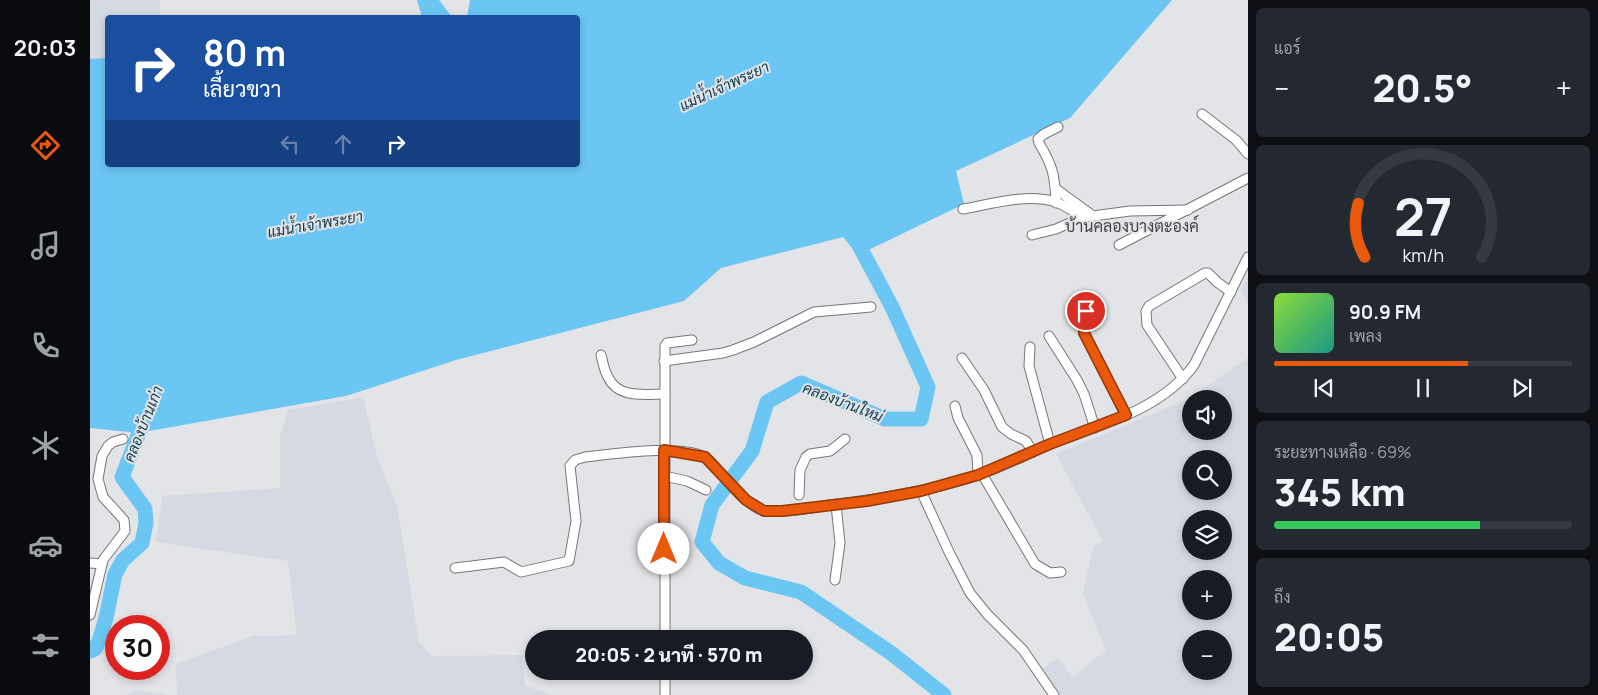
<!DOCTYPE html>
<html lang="th">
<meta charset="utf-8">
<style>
body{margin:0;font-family:Manrope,Sarabun,sans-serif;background:#242831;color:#f1f3f6;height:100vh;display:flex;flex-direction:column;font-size:19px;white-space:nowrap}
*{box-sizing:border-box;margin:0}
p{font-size:16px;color:#9ea1a6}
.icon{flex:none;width:28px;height:28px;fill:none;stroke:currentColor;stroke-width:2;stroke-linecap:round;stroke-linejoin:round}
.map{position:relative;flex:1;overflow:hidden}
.drawer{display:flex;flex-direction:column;gap:8px;padding:8px;background:#0d0f14;width:350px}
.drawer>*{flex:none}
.hud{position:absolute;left:15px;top:15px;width:475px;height:152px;border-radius:5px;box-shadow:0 2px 8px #0003;background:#1a4fa0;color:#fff;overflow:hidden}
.tools{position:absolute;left:1092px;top:390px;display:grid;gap:10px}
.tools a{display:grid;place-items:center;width:50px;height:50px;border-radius:50%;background:#171b24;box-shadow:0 2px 8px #0003;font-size:25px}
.speed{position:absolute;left:15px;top:615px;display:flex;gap:10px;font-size:25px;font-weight:700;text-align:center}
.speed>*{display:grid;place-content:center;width:65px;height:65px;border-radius:50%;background:#171b24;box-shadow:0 2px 8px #0003;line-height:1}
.speed .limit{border:8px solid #d22;background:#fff;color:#111}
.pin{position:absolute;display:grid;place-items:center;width:42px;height:42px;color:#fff;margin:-21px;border:2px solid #fff;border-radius:50%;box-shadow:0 1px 5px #0007}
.me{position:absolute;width:55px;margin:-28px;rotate:0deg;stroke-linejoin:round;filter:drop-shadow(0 0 4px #0008)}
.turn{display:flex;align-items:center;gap:18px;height:105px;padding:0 15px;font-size:22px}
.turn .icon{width:65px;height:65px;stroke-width:2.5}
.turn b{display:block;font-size:35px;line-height:42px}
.lanes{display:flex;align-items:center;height:48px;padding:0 15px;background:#0003;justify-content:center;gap:25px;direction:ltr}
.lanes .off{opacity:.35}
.big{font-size:38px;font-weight:800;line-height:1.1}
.drawer .tile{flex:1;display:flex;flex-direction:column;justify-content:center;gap:8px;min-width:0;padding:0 18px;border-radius:8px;background:#242831}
.drawer .dial{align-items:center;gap:0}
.dial svg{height:130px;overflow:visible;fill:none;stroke:#363941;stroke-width:7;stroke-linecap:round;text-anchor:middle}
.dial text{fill:#f1f3f6;stroke:none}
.song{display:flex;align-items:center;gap:15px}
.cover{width:60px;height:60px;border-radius:8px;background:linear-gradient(135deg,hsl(90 70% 55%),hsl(170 70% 35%))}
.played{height:5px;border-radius:2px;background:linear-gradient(90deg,#ea580c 65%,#363941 65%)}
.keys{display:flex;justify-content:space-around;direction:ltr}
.heat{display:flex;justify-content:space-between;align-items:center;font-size:28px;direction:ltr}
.charge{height:8px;border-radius:4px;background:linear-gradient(90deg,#34c759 69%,#363941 0)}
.trip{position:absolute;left:435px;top:630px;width:288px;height:50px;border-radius:25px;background:#171b24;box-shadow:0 2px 8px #0003;font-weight:800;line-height:50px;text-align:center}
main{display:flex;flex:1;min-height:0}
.tab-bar{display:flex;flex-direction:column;width:90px;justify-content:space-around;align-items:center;background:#090b0e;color:#9ea1a6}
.tab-bar .icon{width:35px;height:35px}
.tab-bar .selected{color:#ea580c}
.tab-bar b{font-size:22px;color:#f1f3f6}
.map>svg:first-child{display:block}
</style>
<main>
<nav class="tab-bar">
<b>20:03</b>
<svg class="icon selected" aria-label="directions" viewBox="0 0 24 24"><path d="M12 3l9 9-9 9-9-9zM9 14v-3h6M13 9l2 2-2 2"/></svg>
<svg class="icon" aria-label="music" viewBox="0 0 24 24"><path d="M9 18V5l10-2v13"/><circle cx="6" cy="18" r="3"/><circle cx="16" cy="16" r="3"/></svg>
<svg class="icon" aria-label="phone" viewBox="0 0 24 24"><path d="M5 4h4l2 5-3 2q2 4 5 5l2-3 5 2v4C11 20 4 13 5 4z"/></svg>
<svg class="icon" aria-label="climate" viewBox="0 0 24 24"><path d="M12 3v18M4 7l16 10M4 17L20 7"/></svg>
<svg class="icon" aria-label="car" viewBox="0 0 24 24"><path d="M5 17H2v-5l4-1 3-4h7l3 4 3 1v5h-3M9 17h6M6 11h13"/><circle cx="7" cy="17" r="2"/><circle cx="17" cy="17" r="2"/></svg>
<svg class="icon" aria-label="filters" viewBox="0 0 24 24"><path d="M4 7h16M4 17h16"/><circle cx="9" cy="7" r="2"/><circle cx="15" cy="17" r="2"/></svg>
</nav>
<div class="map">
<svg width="1158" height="695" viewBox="0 0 1158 695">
<rect width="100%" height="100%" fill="#e3e4e7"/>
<g fill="#d5d9e2" fill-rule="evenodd">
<path d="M 0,0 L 70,0 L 70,17 L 18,18 L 17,58 L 0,59 Z"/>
<path d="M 1158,275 L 1158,304 L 1151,289 Z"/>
<path d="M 1158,358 L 1158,695 L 970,695 L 952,669 L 968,658 L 982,677 L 1016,650 L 993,594 L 1003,547 L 1013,541 L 966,454 L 1099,399 ZM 1101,399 L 1134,399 L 1134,431 L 1101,431 ZM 1101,459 L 1134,459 L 1134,491 L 1101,491 ZM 1101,519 L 1134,519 L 1134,551 L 1101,551 ZM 1101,579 L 1134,579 L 1134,611 L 1101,611 ZM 1101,639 L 1134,639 L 1134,671 L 1101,671 Z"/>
<path d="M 273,397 L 288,460 L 307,506 L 329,642 L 342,656 L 432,655 L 435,686 L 463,695 L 87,695 L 86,664 L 163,636 L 207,635 L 198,561 L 66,542 L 72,496 L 190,488 L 190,436 L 198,410 Z"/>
<path d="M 49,690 L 79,695 L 36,695 Z"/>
</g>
<g fill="#6bc6f3">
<path d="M 327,0 L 349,0 L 362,17 L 332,17 Z"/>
<path d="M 380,0 L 1082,0 L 980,118 L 866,171 L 874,204 L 768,255 L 753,237 L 631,268 L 594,301 L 366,360 L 256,396 L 48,433 L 0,428 L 0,59 L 17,58 L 18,165 L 488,165 L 488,18 L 377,17 Z"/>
</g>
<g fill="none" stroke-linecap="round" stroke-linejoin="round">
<g stroke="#6bc6f3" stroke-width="15">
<path d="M 764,236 L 802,307 L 838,387 L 831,419 L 795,419 L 711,383 L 677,402 L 662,451 L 622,505 L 612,542 L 629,563 L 655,578 L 711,592 L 801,653 L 854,695"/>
<path d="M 0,651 L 5,649 L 9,641 L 16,618 L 25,574 L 33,560 L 52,543 L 56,523 L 55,509 L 32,477 L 56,415"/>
</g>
<g stroke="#757678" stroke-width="11">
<g id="street">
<path d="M 1112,114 L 1146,140 L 1158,154"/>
<path d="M 966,189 L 1003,216"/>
<path d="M 966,203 C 965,176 963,166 949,143 L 948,139 L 954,134 L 968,127"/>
<path d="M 873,209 C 902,204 936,193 966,202 C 976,206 984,212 993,217"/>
<path d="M 942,235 L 966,229 L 993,217 L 1003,216 L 1040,211 L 1098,210"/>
<path d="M 1029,245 L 1158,178"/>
<path d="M 996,311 L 993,319 L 994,333 L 1036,415"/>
<path d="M 959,336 L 987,380 L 994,394 L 1005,428"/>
<path d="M 940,347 L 939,366 L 960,444"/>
<path d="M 511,355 C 513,362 514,371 518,377 C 528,399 555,394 575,394"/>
<path d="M 872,358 L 894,390 L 912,427 L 921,434 L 936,441 L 943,452"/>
<path d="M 574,361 L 633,353 L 643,350 L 664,342 L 724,312 L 781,307"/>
<path d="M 1093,379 L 1057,325 L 1056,311 L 1059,306 L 1115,273 L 1118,273 L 1127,282 L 1141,292"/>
<path d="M 865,406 L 868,418 L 887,455 L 888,475"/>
<path d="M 892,474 L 945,564 L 960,573 L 971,572"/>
<path d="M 574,476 L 597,481 L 616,490"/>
<path d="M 831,491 L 859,552 L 880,593 L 897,614 L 933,650 L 964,695"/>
<path d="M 709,495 L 710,470 L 716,457 L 720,454 L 740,451 L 755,439"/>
<path d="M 0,563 L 12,564"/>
<path d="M 365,568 L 414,562 L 431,572 L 479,561 L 486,521 L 480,466 L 485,460 L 495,457 C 524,454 589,444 615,457 C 622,461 627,470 633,476 C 642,487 662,510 676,511 C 697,513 720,508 740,505 C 790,499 841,491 888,475 C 913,467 937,454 961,444 C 1012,424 1071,410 1104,365 L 1158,257"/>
<path d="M 745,580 L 750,543 L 746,505"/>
<path d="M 0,615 L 13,560 L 35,531 L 34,520 L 13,497 L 8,479 L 12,456 L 18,446 L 23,442 L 33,439"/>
<path d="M 575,639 L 575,346 L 577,343 L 602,340"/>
<path d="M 575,671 L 575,695"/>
</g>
</g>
<use href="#street" stroke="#fff" stroke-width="9"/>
</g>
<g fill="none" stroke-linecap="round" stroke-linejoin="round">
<g stroke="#983908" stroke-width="12">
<path id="route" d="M 574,549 L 574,450 L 615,457 L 656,500 L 674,511 L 692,511 L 777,501 L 831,491 L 888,475 L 960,444 L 1036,415 L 994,333 L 993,319 L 996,311"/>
</g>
<use href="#route" stroke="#ea580c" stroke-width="9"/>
</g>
<g text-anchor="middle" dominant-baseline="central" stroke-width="4" stroke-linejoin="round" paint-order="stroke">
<g font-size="15" font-style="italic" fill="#123b4d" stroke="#e3e4e7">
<text transform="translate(634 86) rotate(-25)">แม่น้ำเจ้าพระยา</text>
<text transform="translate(225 224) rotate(-10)">แม่น้ำเจ้าพระยา</text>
<text transform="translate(753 402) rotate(21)">คลองบ้านใหม่</text>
<text transform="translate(53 424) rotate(-68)">คลองบ้านเก่า</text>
</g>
<g font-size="16" fill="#424345" stroke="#e3e4e7">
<text x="1042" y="226">บ้านคลองบางตะองค์</text>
</g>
</g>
</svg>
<div class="tools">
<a><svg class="icon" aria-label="sound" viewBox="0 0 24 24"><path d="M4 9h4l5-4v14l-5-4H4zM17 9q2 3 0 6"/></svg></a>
<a><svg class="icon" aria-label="search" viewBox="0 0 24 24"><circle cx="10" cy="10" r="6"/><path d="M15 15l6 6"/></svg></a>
<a><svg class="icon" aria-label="layers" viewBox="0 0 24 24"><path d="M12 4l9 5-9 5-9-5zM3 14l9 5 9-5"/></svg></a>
<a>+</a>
<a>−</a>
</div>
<div class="speed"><div class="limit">30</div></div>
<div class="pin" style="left:996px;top:311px;background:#d93025"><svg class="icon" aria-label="arrive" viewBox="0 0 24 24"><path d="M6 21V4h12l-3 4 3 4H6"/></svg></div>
<svg class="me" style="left:574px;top:549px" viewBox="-20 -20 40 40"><circle r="19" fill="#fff"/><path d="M0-13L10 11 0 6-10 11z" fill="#ea580c"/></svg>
<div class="trip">20:05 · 2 นาที · 570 m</div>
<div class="hud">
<div class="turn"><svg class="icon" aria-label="right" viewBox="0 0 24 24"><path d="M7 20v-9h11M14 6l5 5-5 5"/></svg><div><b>80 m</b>เลี้ยวขวา</div></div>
<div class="lanes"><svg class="icon off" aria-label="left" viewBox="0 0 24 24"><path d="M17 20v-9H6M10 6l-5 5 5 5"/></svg><svg class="icon off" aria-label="ahead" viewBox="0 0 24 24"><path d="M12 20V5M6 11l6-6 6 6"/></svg><svg class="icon" aria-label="right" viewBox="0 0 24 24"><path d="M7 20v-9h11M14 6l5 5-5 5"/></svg></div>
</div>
</div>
<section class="drawer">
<div class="tile"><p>แอร์</p>
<div class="heat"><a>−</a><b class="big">20.5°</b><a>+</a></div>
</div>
<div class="tile dial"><svg viewBox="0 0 100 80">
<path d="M14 69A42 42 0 1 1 86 69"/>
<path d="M14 69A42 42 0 0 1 10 36" stroke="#ea580c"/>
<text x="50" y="56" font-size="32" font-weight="700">27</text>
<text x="50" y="72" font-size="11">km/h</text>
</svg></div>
<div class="tile">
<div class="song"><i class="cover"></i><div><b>90.9 FM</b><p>เพลง</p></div></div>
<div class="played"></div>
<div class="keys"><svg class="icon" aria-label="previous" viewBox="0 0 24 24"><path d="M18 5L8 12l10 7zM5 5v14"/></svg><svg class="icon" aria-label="pause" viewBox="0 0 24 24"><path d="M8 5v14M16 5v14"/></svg><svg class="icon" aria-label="next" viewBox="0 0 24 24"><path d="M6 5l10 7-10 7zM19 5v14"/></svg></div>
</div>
<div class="tile"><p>ระยะทางเหลือ · 69%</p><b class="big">345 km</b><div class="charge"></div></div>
<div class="tile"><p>ถึง</p><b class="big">20:05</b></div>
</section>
</main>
